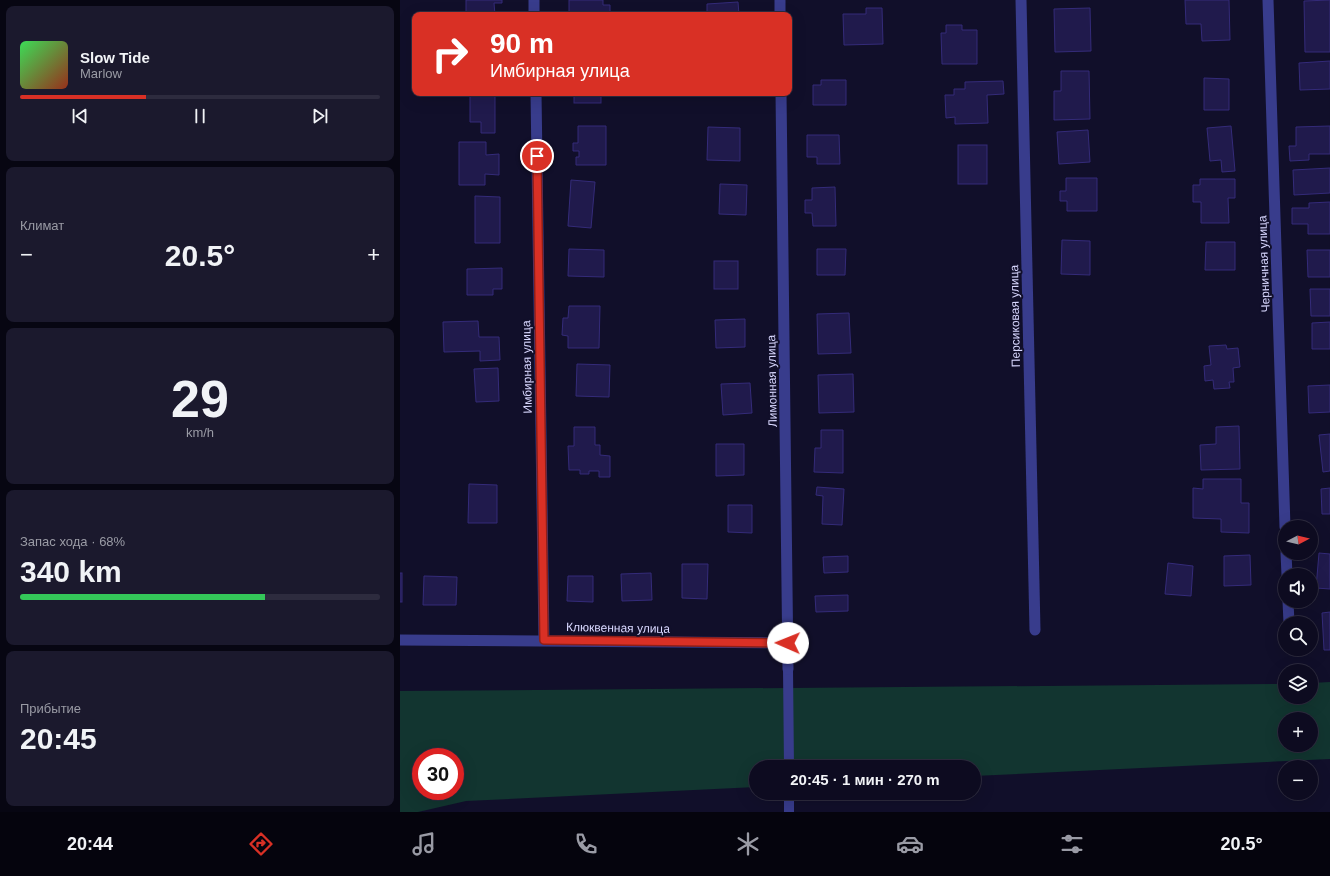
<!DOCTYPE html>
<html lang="ru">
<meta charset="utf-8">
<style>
body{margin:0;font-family:Arial,sans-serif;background:#1b192d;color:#f1f3f6;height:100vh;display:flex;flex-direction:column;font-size:15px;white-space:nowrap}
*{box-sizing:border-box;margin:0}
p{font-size:13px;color:#9a9ba5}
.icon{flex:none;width:22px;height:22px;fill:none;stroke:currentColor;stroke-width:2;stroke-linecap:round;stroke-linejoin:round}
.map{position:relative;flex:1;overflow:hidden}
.side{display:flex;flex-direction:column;gap:6px;padding:6px;background:#070612;width:400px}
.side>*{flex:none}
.guide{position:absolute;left:12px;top:12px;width:380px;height:84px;border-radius:8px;box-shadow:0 4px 16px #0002,0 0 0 1px #2d2b3e;background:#d93025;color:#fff;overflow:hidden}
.needle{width:26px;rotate:83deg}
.fabs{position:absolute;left:878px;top:520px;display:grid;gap:8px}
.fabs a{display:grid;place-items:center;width:40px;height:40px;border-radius:50%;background:#0d0b20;box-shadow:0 4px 16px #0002,0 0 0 1px #2d2b3e;font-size:20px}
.speed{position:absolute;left:12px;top:748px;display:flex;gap:8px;font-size:20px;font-weight:700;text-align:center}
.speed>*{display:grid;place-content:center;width:52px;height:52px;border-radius:50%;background:#0d0b20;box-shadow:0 4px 16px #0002,0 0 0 1px #2d2b3e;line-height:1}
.speed .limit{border:6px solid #d22;background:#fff;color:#111}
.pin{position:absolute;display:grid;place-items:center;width:34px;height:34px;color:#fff;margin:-17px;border:2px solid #fff;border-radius:50%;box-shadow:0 1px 4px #0007}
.me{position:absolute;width:44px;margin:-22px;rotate:271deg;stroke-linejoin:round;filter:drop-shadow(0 0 3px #0008)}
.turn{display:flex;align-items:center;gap:14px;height:84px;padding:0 12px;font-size:18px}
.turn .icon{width:52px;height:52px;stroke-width:2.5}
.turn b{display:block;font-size:28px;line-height:34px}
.big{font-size:30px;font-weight:600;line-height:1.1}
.side .tile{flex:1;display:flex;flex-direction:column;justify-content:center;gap:6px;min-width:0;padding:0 14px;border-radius:8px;background:#1b192d}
.side .dial{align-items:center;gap:0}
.dial b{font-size:52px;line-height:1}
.song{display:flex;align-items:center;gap:12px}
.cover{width:48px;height:48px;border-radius:6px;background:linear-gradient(135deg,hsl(130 70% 55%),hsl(10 70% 35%))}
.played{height:4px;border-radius:2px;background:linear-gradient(90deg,#d93025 35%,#2d2b3e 35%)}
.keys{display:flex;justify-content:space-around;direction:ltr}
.heat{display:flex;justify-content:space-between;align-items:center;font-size:22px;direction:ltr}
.charge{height:6px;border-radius:3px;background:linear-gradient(90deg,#34c759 68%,#2d2b3e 0)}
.trip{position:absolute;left:349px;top:760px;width:232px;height:40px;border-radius:20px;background:#0d0b20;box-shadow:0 4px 16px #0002,0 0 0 1px #2d2b3e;font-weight:600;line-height:40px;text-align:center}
.menu{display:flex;height:64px;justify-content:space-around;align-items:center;background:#05040d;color:#9a9ba5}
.menu .icon{width:28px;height:28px}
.menu .on{color:#d93025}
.menu b{font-size:18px;color:#f1f3f6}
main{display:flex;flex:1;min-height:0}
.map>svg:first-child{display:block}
</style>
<main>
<section class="side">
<div class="tile">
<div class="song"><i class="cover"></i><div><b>Slow Tide</b><p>Marlow</p></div></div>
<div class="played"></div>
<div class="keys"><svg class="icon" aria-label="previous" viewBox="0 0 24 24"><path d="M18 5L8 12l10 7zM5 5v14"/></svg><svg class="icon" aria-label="pause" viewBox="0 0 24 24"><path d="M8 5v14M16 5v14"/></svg><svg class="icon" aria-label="next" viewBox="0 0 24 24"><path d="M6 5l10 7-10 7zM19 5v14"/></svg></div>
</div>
<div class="tile"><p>Климат</p>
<div class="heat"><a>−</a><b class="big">20.5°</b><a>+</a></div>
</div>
<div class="tile dial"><b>29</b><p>km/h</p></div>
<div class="tile"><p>Запас хода · 68%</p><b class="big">340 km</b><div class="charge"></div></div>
<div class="tile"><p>Прибытие</p><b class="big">20:45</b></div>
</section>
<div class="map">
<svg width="930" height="812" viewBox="0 0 930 812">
<rect width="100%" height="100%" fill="#110f2a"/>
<path fill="#123530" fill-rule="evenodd" d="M 930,682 L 930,759 L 574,776 L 574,767 L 356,767 L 356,787 L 66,801 L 18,812 L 0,812 L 0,691 L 885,684 L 885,697 L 911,697 L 911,683 ZM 885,719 L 911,719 L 911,745 L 885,745 ZM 21,757 L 55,757 L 55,791 L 21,791 Z"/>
<g fill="#201a4c" stroke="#342b79">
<path d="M 66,0 L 102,0 L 102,3 L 94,3 L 95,15 L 66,15 Z"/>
<path d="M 169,0 L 203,0 L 203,5 L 210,5 L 210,15 L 169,15 Z"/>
<path d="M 785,0 L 829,0 L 830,40 L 802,41 L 801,24 L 786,24 Z"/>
<path d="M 930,0 L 930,52 L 905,52 L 904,1 Z"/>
<path d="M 338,2 L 339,15 L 307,15 L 307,4 Z"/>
<path d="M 466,8 L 482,8 L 483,44 L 444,45 L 443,14 L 466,14 Z"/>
<path d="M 690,8 L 691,51 L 655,52 L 654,9 Z"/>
<path d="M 546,25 L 562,25 L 562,30 L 577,30 L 577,64 L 542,64 L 541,33 L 546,33 Z"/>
<path d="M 930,61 L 930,89 L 900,90 L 899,63 Z"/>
<path d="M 661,71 L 689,71 L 690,119 L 654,120 L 654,91 L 661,91 Z"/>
<path d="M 804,78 L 829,79 L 829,110 L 804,110 Z"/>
<path d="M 421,80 L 446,80 L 446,105 L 413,105 L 413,85 L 421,85 Z"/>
<path d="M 603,81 L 604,94 L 587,95 L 588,123 L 555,124 L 555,117 L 546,118 L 545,95 L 554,95 L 554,89 L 565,89 L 565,82 Z"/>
<path d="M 70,93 L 95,93 L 95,133 L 81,133 L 81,122 L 70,122 Z"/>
<rect x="174" y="93" width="27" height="10"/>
<path d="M 178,126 L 206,126 L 206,165 L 176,165 L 176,157 L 179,157 L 179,151 L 173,151 L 173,143 L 178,143 Z"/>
<path d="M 831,126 L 835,171 L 822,172 L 821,160 L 810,161 L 807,128 Z"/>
<path d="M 930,126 L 930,154 L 909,154 L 909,160 L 890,161 L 889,146 L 896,146 L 896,127 Z"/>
<path d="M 308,127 L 340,128 L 340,161 L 307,160 Z"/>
<path d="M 688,130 L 690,162 L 659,164 L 657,132 Z"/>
<path d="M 407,135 L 439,135 L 440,164 L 417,164 L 417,157 L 407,157 Z"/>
<path d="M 59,142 L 86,142 L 86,155 L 99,154 L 99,175 L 85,174 L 85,185 L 59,185 Z"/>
<rect x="558" y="145" width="29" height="39"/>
<path d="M 930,168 L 930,193 L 894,195 L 893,170 Z"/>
<path d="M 666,178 L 697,178 L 697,211 L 667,211 L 667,201 L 660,201 L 660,191 L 666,191 Z"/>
<path d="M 800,179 L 835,179 L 835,198 L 828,198 L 829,223 L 801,223 L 801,202 L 793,202 L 793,185 L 800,185 Z"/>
<path d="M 171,180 L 195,182 L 191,228 L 168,226 Z"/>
<path d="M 320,184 L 347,185 L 346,215 L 319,214 Z"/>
<path d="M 435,187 L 436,226 L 413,226 L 412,213 L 405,213 L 405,200 L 412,200 L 412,188 Z"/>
<path d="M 75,196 L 100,197 L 100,243 L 75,243 Z"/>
<path d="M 930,202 L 930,234 L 908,234 L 908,224 L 892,224 L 892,208 L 909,208 L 909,203 Z"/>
<path d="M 662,240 L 690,241 L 690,275 L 661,274 Z"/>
<path d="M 806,242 L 835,242 L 835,270 L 805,270 Z"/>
<path d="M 169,249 L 204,250 L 204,277 L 168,276 Z"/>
<path d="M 417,249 L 446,249 L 445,275 L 417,275 Z"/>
<path d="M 907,250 L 930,250 L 930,277 L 908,277 Z"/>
<rect x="314" y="261" width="24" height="28"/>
<path d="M 102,268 L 102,289 L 93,289 L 93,295 L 67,295 L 67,269 Z"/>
<path d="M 910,289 L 930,289 L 930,316 L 911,316 Z"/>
<path d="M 169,306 L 200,306 L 199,348 L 168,348 L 168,336 L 162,335 L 163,318 L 168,318 Z"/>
<path d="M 449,313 L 451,353 L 418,354 L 417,314 Z"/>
<path d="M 345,319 L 345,347 L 316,348 L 315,320 Z"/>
<path d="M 78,321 L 79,337 L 99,337 L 100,360 L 80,361 L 80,351 L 44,352 L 43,322 Z"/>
<path d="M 930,322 L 930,349 L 912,349 L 912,323 Z"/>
<path d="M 826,345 L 827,349 L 838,348 L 840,367 L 833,368 L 834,382 L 829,382 L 830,388 L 814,389 L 813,380 L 805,381 L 804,366 L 811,365 L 809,346 Z"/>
<path d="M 177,364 L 210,365 L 209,397 L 176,396 Z"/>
<path d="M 98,368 L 99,401 L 76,402 L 74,369 Z"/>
<path d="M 453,374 L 454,412 L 419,413 L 418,375 Z"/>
<path d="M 350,383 L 352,413 L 323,415 L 321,384 Z"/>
<path d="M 930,385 L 930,412 L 909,413 L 908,386 Z"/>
<path d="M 839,426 L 840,469 L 801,470 L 800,445 L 816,444 L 816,427 Z"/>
<path d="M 174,427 L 195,427 L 195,445 L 200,445 L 200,455 L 210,456 L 210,477 L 199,477 L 199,471 L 189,471 L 189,474 L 180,474 L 180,470 L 169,470 L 168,446 L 174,446 Z"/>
<path d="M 421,430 L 443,430 L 443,473 L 414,472 L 415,448 L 421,448 Z"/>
<path d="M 930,434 L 930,471 L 923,472 L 919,435 Z"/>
<path d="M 316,444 L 344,444 L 344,475 L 316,476 Z"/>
<path d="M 803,479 L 841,479 L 841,503 L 849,503 L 849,533 L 821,532 L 821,519 L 793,518 L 793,488 L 803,489 Z"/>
<path d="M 69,484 L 97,485 L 97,523 L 68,523 Z"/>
<path d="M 417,487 L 444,489 L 442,525 L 422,524 L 423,496 L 416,495 Z"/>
<path d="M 930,488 L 930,514 L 922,514 L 921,489 Z"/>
<path d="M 328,505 L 352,505 L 352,533 L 328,532 Z"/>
<path d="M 919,553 L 930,554 L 930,589 L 916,588 Z"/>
<path d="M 850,555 L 851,585 L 824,586 L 824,556 Z"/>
<path d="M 448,556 L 448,572 L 424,573 L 423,557 Z"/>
<path d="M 768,563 L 793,566 L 791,596 L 765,594 Z"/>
<path d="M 282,564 L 308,564 L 307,599 L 282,598 Z"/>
<rect x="0" y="573" width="2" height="29"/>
<path d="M 251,573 L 252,600 L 222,601 L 221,574 Z"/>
<path d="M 24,576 L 57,577 L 56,605 L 23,605 Z"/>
<path d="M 168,576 L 193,576 L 193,602 L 167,601 Z"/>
<path d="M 448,595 L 448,611 L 416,612 L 415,596 Z"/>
<path d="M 930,612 L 930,650 L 924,650 L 922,613 Z"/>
</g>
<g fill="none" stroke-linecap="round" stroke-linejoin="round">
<g stroke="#383c8c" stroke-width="10">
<path d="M 388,669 L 389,767"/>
<path d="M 389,793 L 389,812"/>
</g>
<g stroke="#383c8c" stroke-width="11">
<path d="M 134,0 L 134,15"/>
<path d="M 380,0 L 380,15"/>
<path d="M 621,0 L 635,630"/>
<path d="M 868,0 L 885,527"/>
<path d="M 136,93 L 144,640"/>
<path d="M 381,93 L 388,669"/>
<path d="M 886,553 L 887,575"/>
<path d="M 888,601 L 889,623"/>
<path d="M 0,640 L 388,643"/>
</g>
</g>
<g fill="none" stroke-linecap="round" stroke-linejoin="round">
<g stroke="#8d1f18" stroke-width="10">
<path id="route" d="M 137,156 L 144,640 L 388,643"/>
</g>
<use href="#route" stroke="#d93025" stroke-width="7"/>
</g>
<g text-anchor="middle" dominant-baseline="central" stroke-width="4" stroke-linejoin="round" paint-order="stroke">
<g font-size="12" fill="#d9d8ff" stroke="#110f2a">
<text transform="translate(864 264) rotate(-92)">Черничная улица</text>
<text transform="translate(615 316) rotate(-91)">Персиковая улица</text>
<text transform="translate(127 367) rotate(-91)">Имбирная улица</text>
<text transform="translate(372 381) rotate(-91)">Лимонная улица</text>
<text transform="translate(218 628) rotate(1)">Клюквенная улица</text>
</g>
</g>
</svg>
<div class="fabs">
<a><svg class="needle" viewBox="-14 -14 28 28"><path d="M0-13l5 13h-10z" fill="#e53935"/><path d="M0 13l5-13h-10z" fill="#9a9ba5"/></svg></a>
<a><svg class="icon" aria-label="sound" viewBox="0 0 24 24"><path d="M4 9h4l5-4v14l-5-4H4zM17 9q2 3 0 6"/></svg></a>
<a><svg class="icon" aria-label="search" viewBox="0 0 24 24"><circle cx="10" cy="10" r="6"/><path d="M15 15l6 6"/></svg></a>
<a><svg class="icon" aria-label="layers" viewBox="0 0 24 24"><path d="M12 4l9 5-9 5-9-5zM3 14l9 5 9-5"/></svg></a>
<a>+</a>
<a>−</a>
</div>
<div class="speed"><div class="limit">30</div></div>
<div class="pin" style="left:137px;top:156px;background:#d93025"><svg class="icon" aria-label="arrive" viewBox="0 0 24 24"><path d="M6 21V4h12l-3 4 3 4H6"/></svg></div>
<svg class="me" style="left:388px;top:643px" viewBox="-20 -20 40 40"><circle r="19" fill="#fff"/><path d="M0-13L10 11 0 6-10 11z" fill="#d93025"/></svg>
<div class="trip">20:45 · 1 мин · 270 m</div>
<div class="guide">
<div class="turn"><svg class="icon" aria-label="right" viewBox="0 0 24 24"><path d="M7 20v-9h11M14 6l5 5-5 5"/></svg><div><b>90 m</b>Имбирная улица</div></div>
</div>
</div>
</main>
<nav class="menu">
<b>20:44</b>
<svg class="icon on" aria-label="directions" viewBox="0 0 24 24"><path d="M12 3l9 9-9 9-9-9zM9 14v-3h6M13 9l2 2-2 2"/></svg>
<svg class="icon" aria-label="music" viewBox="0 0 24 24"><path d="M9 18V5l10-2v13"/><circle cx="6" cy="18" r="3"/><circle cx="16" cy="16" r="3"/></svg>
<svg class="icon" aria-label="phone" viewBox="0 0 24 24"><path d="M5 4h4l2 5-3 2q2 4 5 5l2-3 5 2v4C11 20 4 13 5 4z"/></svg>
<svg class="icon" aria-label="climate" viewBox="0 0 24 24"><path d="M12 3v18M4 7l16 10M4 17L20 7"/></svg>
<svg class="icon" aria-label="car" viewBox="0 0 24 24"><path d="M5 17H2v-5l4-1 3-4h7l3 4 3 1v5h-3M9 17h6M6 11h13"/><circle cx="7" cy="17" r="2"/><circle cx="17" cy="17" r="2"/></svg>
<svg class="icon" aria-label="filters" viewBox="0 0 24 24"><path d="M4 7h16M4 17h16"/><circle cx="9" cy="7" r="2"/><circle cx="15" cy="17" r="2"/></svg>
<b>20.5°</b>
</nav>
